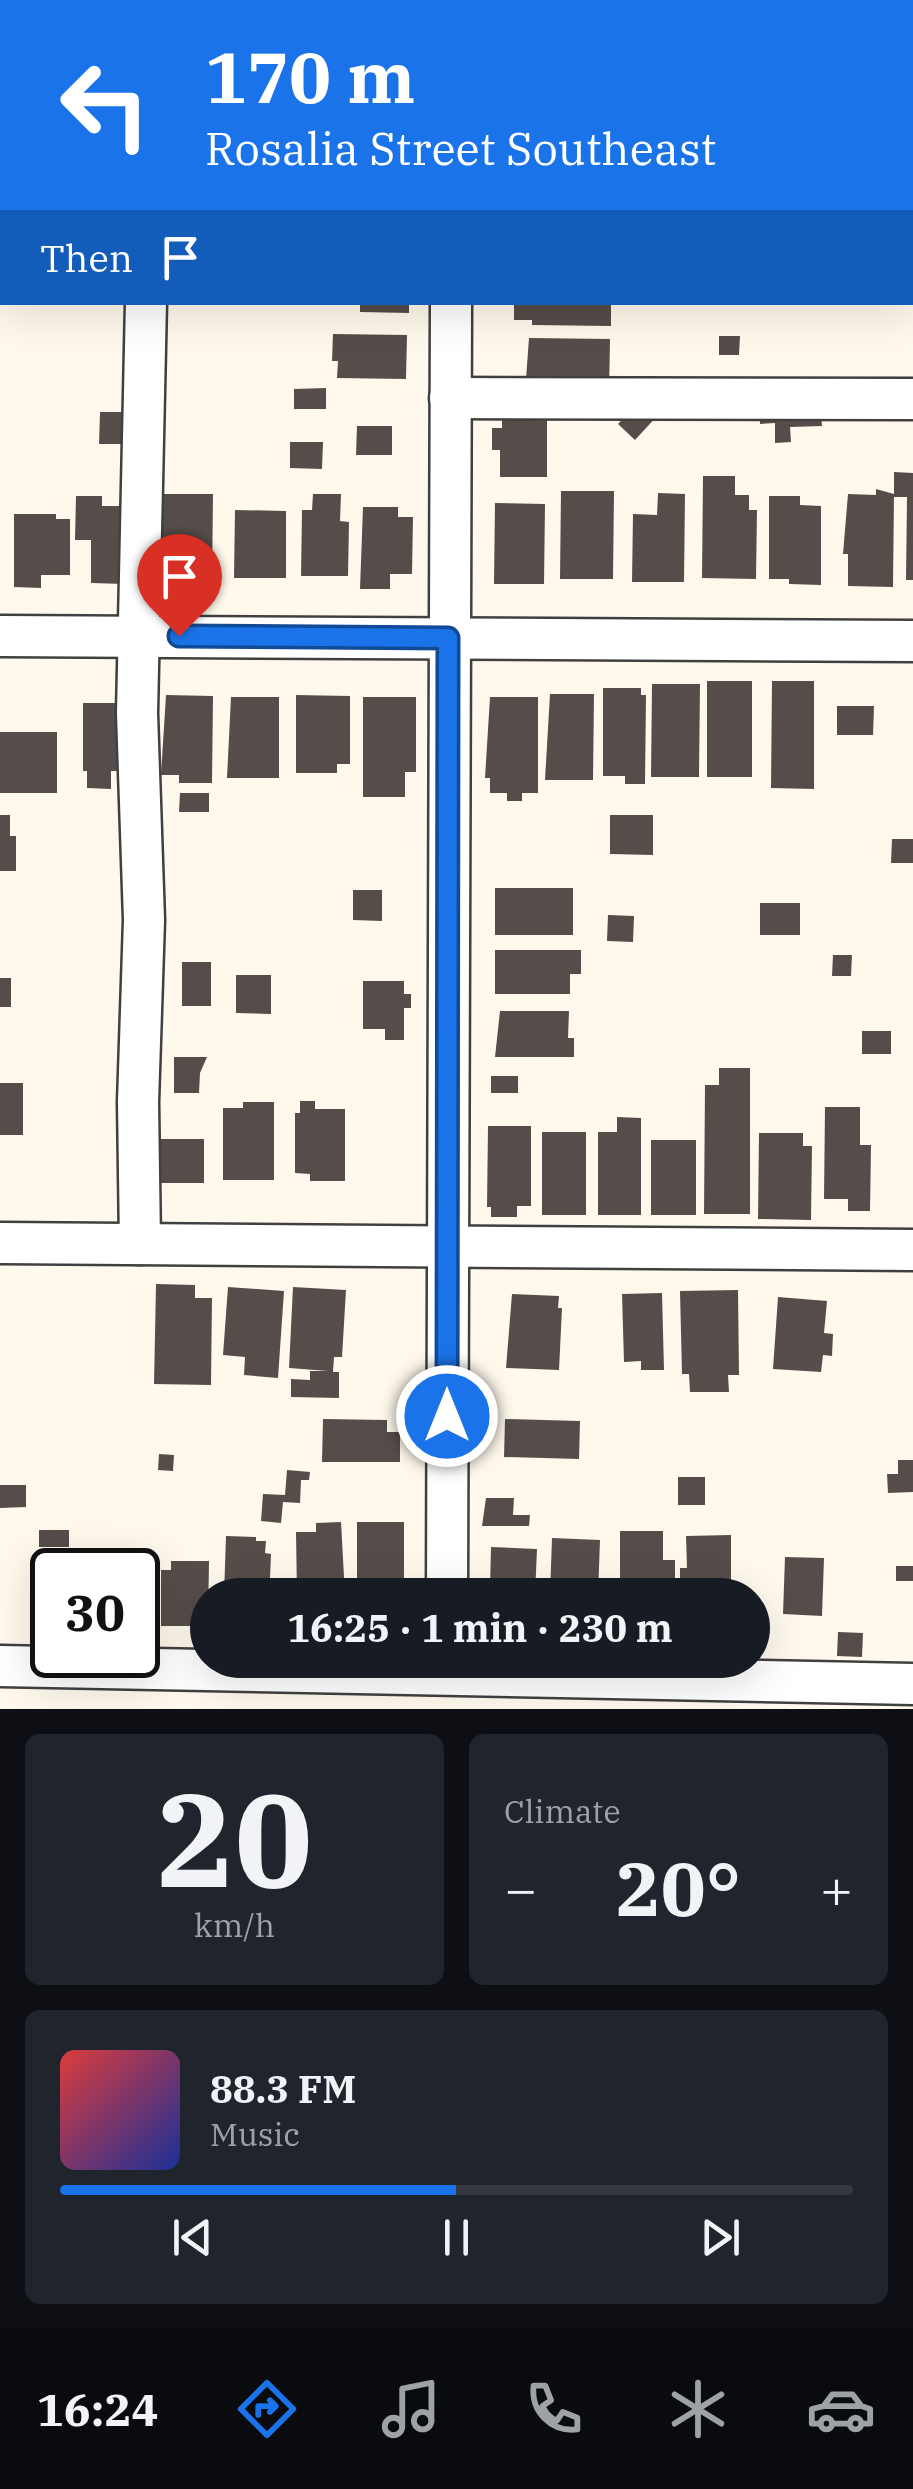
<!DOCTYPE html>
<meta charset="utf-8">
<style>
body{margin:0;font-family:"IBM Plex Serif",serif;background:#20242c;color:#f1f3f6;height:100vh;display:flex;flex-direction:column;font-size:38px;white-space:nowrap}
*{box-sizing:border-box;margin:0}
p{font-size:32px;color:#9ea1a6}
.icon{flex:none;width:55px;height:55px;fill:none;stroke:currentColor;stroke-width:2;stroke-linecap:round;stroke-linejoin:round}
.map{position:relative;height:1709px;overflow:hidden}
.sheet{display:flex;flex-direction:column;gap:25px;padding:25px;background:#0d0f14;flex:1}
.sheet>*{flex:none}
.banner{position:absolute;left:0px;top:0px;width:915px;height:305px;box-shadow:0 10px 40px #0002;background:#1a73e8;color:#fff;overflow:hidden}
.speed{position:absolute;left:30px;top:1548px;display:flex;gap:20px;font-size:50px;font-weight:700;text-align:center}
.speed>*{display:grid;place-content:center;width:130px;height:130px;border-radius:50%;background:#171b24;box-shadow:0 10px 40px #0002;line-height:1}
.speed .limit{border:5px solid #111;border-radius:15px;background:#fff;color:#111}
.pin{position:absolute;display:grid;place-items:center;width:85px;height:85px;color:#fff;margin:-102px -42px;border-radius:50% 50% 50% 0;rotate:-45deg;box-shadow:0 0 10px #0007}
.pin .icon{rotate:45deg}
.me{position:absolute;width:110px;margin:-55px;rotate:0deg;stroke-linejoin:round;filter:drop-shadow(0 0 8px #0008)}
.turn{display:flex;align-items:center;gap:35px;height:210px;padding:0 40px;font-size:45px}
.turn .icon{width:130px;height:130px;stroke-width:2.5}
.turn b{display:block;font-size:70px;line-height:85px}
.then{display:flex;align-items:center;height:95px;padding:0 40px;background:#0003;gap:20px;font-size:38px}
.big{font-size:75px;font-weight:800;line-height:1.1}
.sheet .card{flex:1;display:flex;flex-direction:column;justify-content:center;gap:15px;min-width:0;padding:0 35px;border-radius:15px;background:#20242c}
.sheet .dial{align-items:center;gap:0}
.dial b{font-size:130px;line-height:1}
.song{display:flex;align-items:center;gap:30px}
.cover{width:120px;height:120px;border-radius:15px;background:linear-gradient(135deg,hsl(0 70% 55%),hsl(230 70% 35%))}
.played{height:10px;border-radius:5px;background:linear-gradient(90deg,#1a73e8 50%,#363941 50%)}
.keys{display:flex;justify-content:space-around;direction:ltr}
.heat{display:flex;justify-content:space-between;align-items:center;font-size:55px;direction:ltr}
.sheet .tiles{flex:1;display:grid;gap:25px;grid-template-columns:1fr 1fr}
.card:last-child{grid-column:span 2}
.trip{position:absolute;left:190px;top:1578px;width:580px;height:100px;border-radius:50px;background:#171b24;box-shadow:0 10px 40px #0002;font-weight:800;line-height:100px;text-align:center}
.menu{display:flex;height:160px;justify-content:space-around;align-items:center;background:#090b0e;color:#9ea1a6}
.menu .icon{width:70px;height:70px}
.menu .current{color:#1a73e8}
.menu b{font-size:45px;color:#f1f3f6}
.map>svg:first-child{display:block}
</style>
<div class="map">
<svg width="913" height="1709" viewBox="0 0 913 1709">
<rect width="100%" height="100%" fill="#fff9ed"/>
<g fill="#554d49">
<path d="M 360,302 L 409,302 L 409,313 L 360,312 Z"/>
<path d="M 514,302 L 611,302 L 611,326 L 532,325 L 532,320 L 514,320 Z"/>
<path d="M 333,334 L 407,335 L 406,379 L 337,378 L 338,361 L 332,361 Z"/>
<path d="M 719,336 L 740,336 L 739,355 L 719,355 Z"/>
<path d="M 529,338 L 610,339 L 609,394 L 525,393 Z"/>
<path d="M 326,388 L 326,409 L 294,409 L 294,389 Z"/>
<path d="M 641,400 L 658,415 L 635,440 L 618,424 Z"/>
<path d="M 502,403 L 547,403 L 547,477 L 500,477 L 500,450 L 492,450 L 492,428 L 502,428 Z"/>
<path d="M 759,403 L 821,413 L 822,426 L 790,427 L 791,442 L 775,443 L 775,423 L 760,424 Z"/>
<path d="M 100,412 L 130,412 L 130,444 L 99,444 Z"/>
<path d="M 357,426 L 392,426 L 392,455 L 356,455 Z"/>
<path d="M 290,442 L 323,442 L 322,469 L 290,468 Z"/>
<path d="M 894,472 L 913,473 L 913,580 L 906,580 L 907,497 L 894,497 Z"/>
<path d="M 703,476 L 735,476 L 735,495 L 749,495 L 749,510 L 757,510 L 756,579 L 702,578 Z"/>
<path d="M 876,489 L 894,494 L 893,587 L 848,586 L 848,554 L 843,554 L 848,494 L 876,495 Z"/>
<path d="M 561,491 L 614,491 L 613,579 L 560,579 Z"/>
<path d="M 658,493 L 685,494 L 684,582 L 632,582 L 633,514 L 657,515 Z"/>
<path d="M 160,494 L 213,494 L 212,582 L 159,576 Z"/>
<path d="M 313,494 L 341,494 L 340,521 L 349,522 L 348,576 L 301,576 L 302,510 L 312,510 Z"/>
<path d="M 76,496 L 102,496 L 102,506 L 125,506 L 125,584 L 91,583 L 91,540 L 75,540 Z"/>
<path d="M 769,496 L 800,496 L 800,505 L 821,506 L 821,585 L 789,584 L 789,579 L 769,579 Z"/>
<path d="M 495,503 L 545,504 L 544,584 L 494,584 Z"/>
<path d="M 363,507 L 398,507 L 398,517 L 413,517 L 412,574 L 390,574 L 390,589 L 360,589 Z"/>
<path d="M 235,510 L 286,511 L 286,578 L 234,578 Z"/>
<path d="M 14,514 L 56,514 L 56,519 L 70,519 L 70,575 L 41,575 L 41,588 L 14,587 Z"/>
<rect x="707" y="681" width="45" height="96"/>
<path d="M 772,681 L 814,681 L 814,789 L 771,788 Z"/>
<path d="M 652,684 L 700,684 L 699,777 L 651,777 Z"/>
<path d="M 603,688 L 641,688 L 641,695 L 646,695 L 645,784 L 625,784 L 625,776 L 603,776 Z"/>
<path d="M 550,694 L 594,694 L 593,780 L 545,780 Z"/>
<path d="M 166,695 L 213,696 L 212,783 L 179,783 L 179,775 L 161,775 Z"/>
<path d="M 296,695 L 350,696 L 350,764 L 337,764 L 337,773 L 296,773 Z"/>
<path d="M 231,697 L 279,697 L 279,778 L 227,778 Z"/>
<path d="M 363,697 L 416,697 L 416,772 L 405,772 L 405,797 L 363,797 Z"/>
<path d="M 490,697 L 538,697 L 538,793 L 522,793 L 522,801 L 507,801 L 507,793 L 490,793 L 490,778 L 485,778 Z"/>
<path d="M 83,703 L 128,703 L 128,771 L 111,771 L 111,789 L 87,788 L 87,771 L 83,771 Z"/>
<path d="M 837,706 L 874,706 L 873,735 L 837,735 Z"/>
<rect x="0" y="732" width="57" height="61"/>
<path d="M 180,793 L 209,793 L 209,812 L 179,812 Z"/>
<path d="M 0,815 L 10,815 L 10,836 L 16,836 L 16,871 L 0,871 Z"/>
<path d="M 610,815 L 653,815 L 653,855 L 610,854 Z"/>
<path d="M 892,839 L 913,839 L 913,863 L 891,863 Z"/>
<rect x="495" y="888" width="78" height="47"/>
<path d="M 353,890 L 382,890 L 382,921 L 353,920 Z"/>
<rect x="760" y="903" width="40" height="32"/>
<path d="M 608,915 L 634,916 L 633,942 L 607,941 Z"/>
<path d="M 495,950 L 581,950 L 581,974 L 570,974 L 570,994 L 495,994 Z"/>
<path d="M 833,955 L 852,955 L 851,976 L 832,976 Z"/>
<rect x="182" y="962" width="29" height="44"/>
<path d="M 236,975 L 271,975 L 271,1014 L 236,1013 Z"/>
<rect x="0" y="978" width="11" height="29"/>
<path d="M 363,981 L 404,981 L 404,994 L 411,994 L 411,1008 L 404,1008 L 404,1040 L 385,1040 L 385,1029 L 363,1029 Z"/>
<path d="M 500,1011 L 569,1011 L 568,1038 L 574,1038 L 574,1057 L 495,1057 Z"/>
<rect x="862" y="1031" width="29" height="23"/>
<path d="M 174,1057 L 207,1057 L 200,1073 L 199,1093 L 174,1093 Z"/>
<path d="M 719,1068 L 750,1068 L 750,1214 L 704,1214 L 705,1085 L 719,1085 Z"/>
<rect x="491" y="1076" width="27" height="17"/>
<rect x="0" y="1083" width="23" height="52"/>
<path d="M 300,1101 L 315,1101 L 315,1109 L 345,1109 L 345,1181 L 310,1181 L 310,1174 L 295,1173 L 295,1113 L 300,1113 Z"/>
<path d="M 243,1102 L 274,1102 L 274,1180 L 223,1180 L 223,1108 L 243,1108 Z"/>
<path d="M 825,1107 L 860,1107 L 860,1145 L 871,1145 L 870,1211 L 848,1211 L 848,1199 L 824,1199 Z"/>
<path d="M 617,1117 L 641,1118 L 641,1215 L 598,1215 L 598,1132 L 617,1132 Z"/>
<path d="M 488,1126 L 531,1126 L 531,1206 L 517,1206 L 517,1217 L 491,1217 L 491,1207 L 487,1207 Z"/>
<rect x="542" y="1132" width="44" height="83"/>
<path d="M 759,1133 L 803,1133 L 803,1146 L 812,1146 L 811,1220 L 758,1219 Z"/>
<path d="M 158,1139 L 204,1139 L 204,1183 L 157,1183 Z"/>
<rect x="651" y="1140" width="45" height="75"/>
<path d="M 156,1284 L 195,1285 L 195,1298 L 212,1298 L 211,1385 L 154,1384 Z"/>
<path d="M 228,1287 L 284,1291 L 278,1378 L 244,1375 L 245,1357 L 223,1355 Z"/>
<path d="M 293,1287 L 346,1290 L 342,1357 L 334,1357 L 333,1372 L 339,1372 L 339,1398 L 291,1397 L 291,1379 L 310,1380 L 310,1371 L 328,1371 L 289,1368 Z"/>
<path d="M 738,1290 L 739,1375 L 728,1375 L 729,1392 L 690,1392 L 689,1374 L 682,1374 L 680,1291 Z"/>
<path d="M 662,1293 L 664,1370 L 641,1370 L 641,1361 L 624,1362 L 622,1294 Z"/>
<path d="M 512,1294 L 559,1296 L 558,1308 L 562,1308 L 559,1370 L 506,1368 Z"/>
<path d="M 778,1297 L 827,1301 L 824,1333 L 833,1334 L 832,1356 L 823,1355 L 821,1372 L 773,1369 Z"/>
<path d="M 323,1419 L 387,1420 L 387,1432 L 400,1432 L 400,1462 L 322,1462 Z"/>
<path d="M 505,1419 L 580,1421 L 579,1459 L 504,1457 Z"/>
<path d="M 159,1454 L 174,1455 L 173,1471 L 158,1470 Z"/>
<path d="M 898,1460 L 913,1460 L 913,1492 L 888,1493 L 887,1474 L 898,1474 Z"/>
<path d="M 287,1470 L 310,1472 L 309,1480 L 301,1480 L 300,1503 L 283,1502 L 281,1523 L 261,1521 L 263,1494 L 285,1495 Z"/>
<rect x="678" y="1477" width="27" height="28"/>
<path d="M 0,1485 L 26,1485 L 26,1507 L 0,1508 Z"/>
<path d="M 486,1498 L 514,1498 L 513,1515 L 530,1515 L 529,1526 L 482,1526 Z"/>
<path d="M 341,1522 L 345,1595 L 297,1595 L 296,1532 L 316,1532 L 316,1523 Z"/>
<path d="M 357,1522 L 404,1522 L 404,1586 L 397,1586 L 397,1595 L 357,1595 Z"/>
<rect x="39" y="1530" width="30" height="17"/>
<path d="M 620,1531 L 663,1531 L 663,1560 L 675,1560 L 675,1595 L 620,1595 Z"/>
<path d="M 731,1535 L 731,1595 L 680,1595 L 680,1568 L 687,1568 L 686,1536 Z"/>
<path d="M 226,1536 L 256,1537 L 256,1541 L 266,1541 L 265,1553 L 271,1554 L 270,1578 L 282,1579 L 281,1595 L 224,1595 Z"/>
<path d="M 552,1538 L 600,1540 L 598,1595 L 550,1595 Z"/>
<path d="M 491,1547 L 537,1549 L 535,1595 L 482,1595 L 482,1589 L 490,1589 Z"/>
<path d="M 72,1551 L 73,1570 L 52,1570 L 52,1574 L 47,1575 L 45,1554 Z"/>
<path d="M 785,1557 L 824,1558 L 822,1616 L 783,1614 Z"/>
<path d="M 80,1560 L 104,1560 L 104,1566 L 125,1566 L 125,1570 L 80,1570 Z"/>
<path d="M 171,1561 L 209,1561 L 208,1621 L 191,1621 L 191,1626 L 161,1626 L 161,1570 L 171,1570 Z"/>
<rect x="896" y="1566" width="17" height="15"/>
<path d="M 838,1632 L 863,1633 L 862,1657 L 837,1656 Z"/>
</g>
<g fill="none" stroke-linecap="round" stroke-linejoin="round">
<g stroke="#404040" stroke-width="45">
<g id="minor">
<path d="M 454,2 L 454,0"/>
<path d="M 0,17 L 2,17"/>
<path d="M 912,22 L 913,22"/>
<path d="M 450,398 L 913,399"/>
<path d="M 0,636 L 913,641"/>
<path d="M 0,1243 L 913,1250"/>
<path d="M 140,1244 L 138,1102 L 144,920 L 137,713 L 146,302"/>
<path d="M 447,1595 L 451,302"/>
<path d="M 0,1666 L 913,1684"/>
</g>
</g>
<use href="#minor" stroke="#fff" stroke-width="40"/>
</g>
<g fill="none" stroke-linecap="round" stroke-linejoin="round">
<g stroke="#114b97" stroke-width="25">
<path id="route" d="M 179,636 L 448,638 L 447,1416"/>
</g>
<use href="#route" stroke="#1a73e8" stroke-width="18"/>
</g>
</svg>
<div class="speed"><div class="limit">30</div></div>
<div class="pin" style="left:179px;top:636px;background:#d93025"><svg class="icon" aria-label="arrive" viewBox="0 0 24 24"><path d="M6 21V4h12l-3 4 3 4H6"/></svg></div>
<svg class="me" style="left:447px;top:1416px" viewBox="-20 -20 40 40"><circle r="17" fill="#1a73e8" stroke="#fff" stroke-width="3"/><path d="M0-11L8 9 0 5-8 9z" fill="#fff"/></svg>
<div class="trip">16:25 · 1 min · 230 m</div>
<div class="banner">
<div class="turn"><svg class="icon" aria-label="left" viewBox="0 0 24 24"><path d="M17 20v-9H6M10 6l-5 5 5 5"/></svg><div><b>170 m</b>Rosalia Street Southeast</div></div>
<div class="then">Then<svg class="icon" aria-label="arrive" viewBox="0 0 24 24"><path d="M6 21V4h12l-3 4 3 4H6"/></svg></div>
</div>
</div>
<section class="sheet">
<div class="tiles">
<div class="card dial"><b>20</b><p>km/h</p></div>
<div class="card"><p>Climate</p>
<div class="heat"><a>−</a><b class="big">20°</b><a>+</a></div>
</div>
<div class="card">
<div class="song"><i class="cover"></i><div><b>88.3 FM</b><p>Music</p></div></div>
<div class="played"></div>
<div class="keys"><svg class="icon" aria-label="previous" viewBox="0 0 24 24"><path d="M18 5L8 12l10 7zM5 5v14"/></svg><svg class="icon" aria-label="pause" viewBox="0 0 24 24"><path d="M8 5v14M16 5v14"/></svg><svg class="icon" aria-label="next" viewBox="0 0 24 24"><path d="M6 5l10 7-10 7zM19 5v14"/></svg></div>
</div>
</div>
</section>
<nav class="menu">
<b>16:24</b>
<svg class="icon current" aria-label="directions" viewBox="0 0 24 24"><path d="M12 3l9 9-9 9-9-9zM9 14v-3h6M13 9l2 2-2 2"/></svg>
<svg class="icon" aria-label="music" viewBox="0 0 24 24"><path d="M9 18V5l10-2v13"/><circle cx="6" cy="18" r="3"/><circle cx="16" cy="16" r="3"/></svg>
<svg class="icon" aria-label="phone" viewBox="0 0 24 24"><path d="M5 4h4l2 5-3 2q2 4 5 5l2-3 5 2v4C11 20 4 13 5 4z"/></svg>
<svg class="icon" aria-label="climate" viewBox="0 0 24 24"><path d="M12 3v18M4 7l16 10M4 17L20 7"/></svg>
<svg class="icon" aria-label="car" viewBox="0 0 24 24"><path d="M5 17H2v-5l4-1 3-4h7l3 4 3 1v5h-3M9 17h6M6 11h13"/><circle cx="7" cy="17" r="2"/><circle cx="17" cy="17" r="2"/></svg>
</nav>
